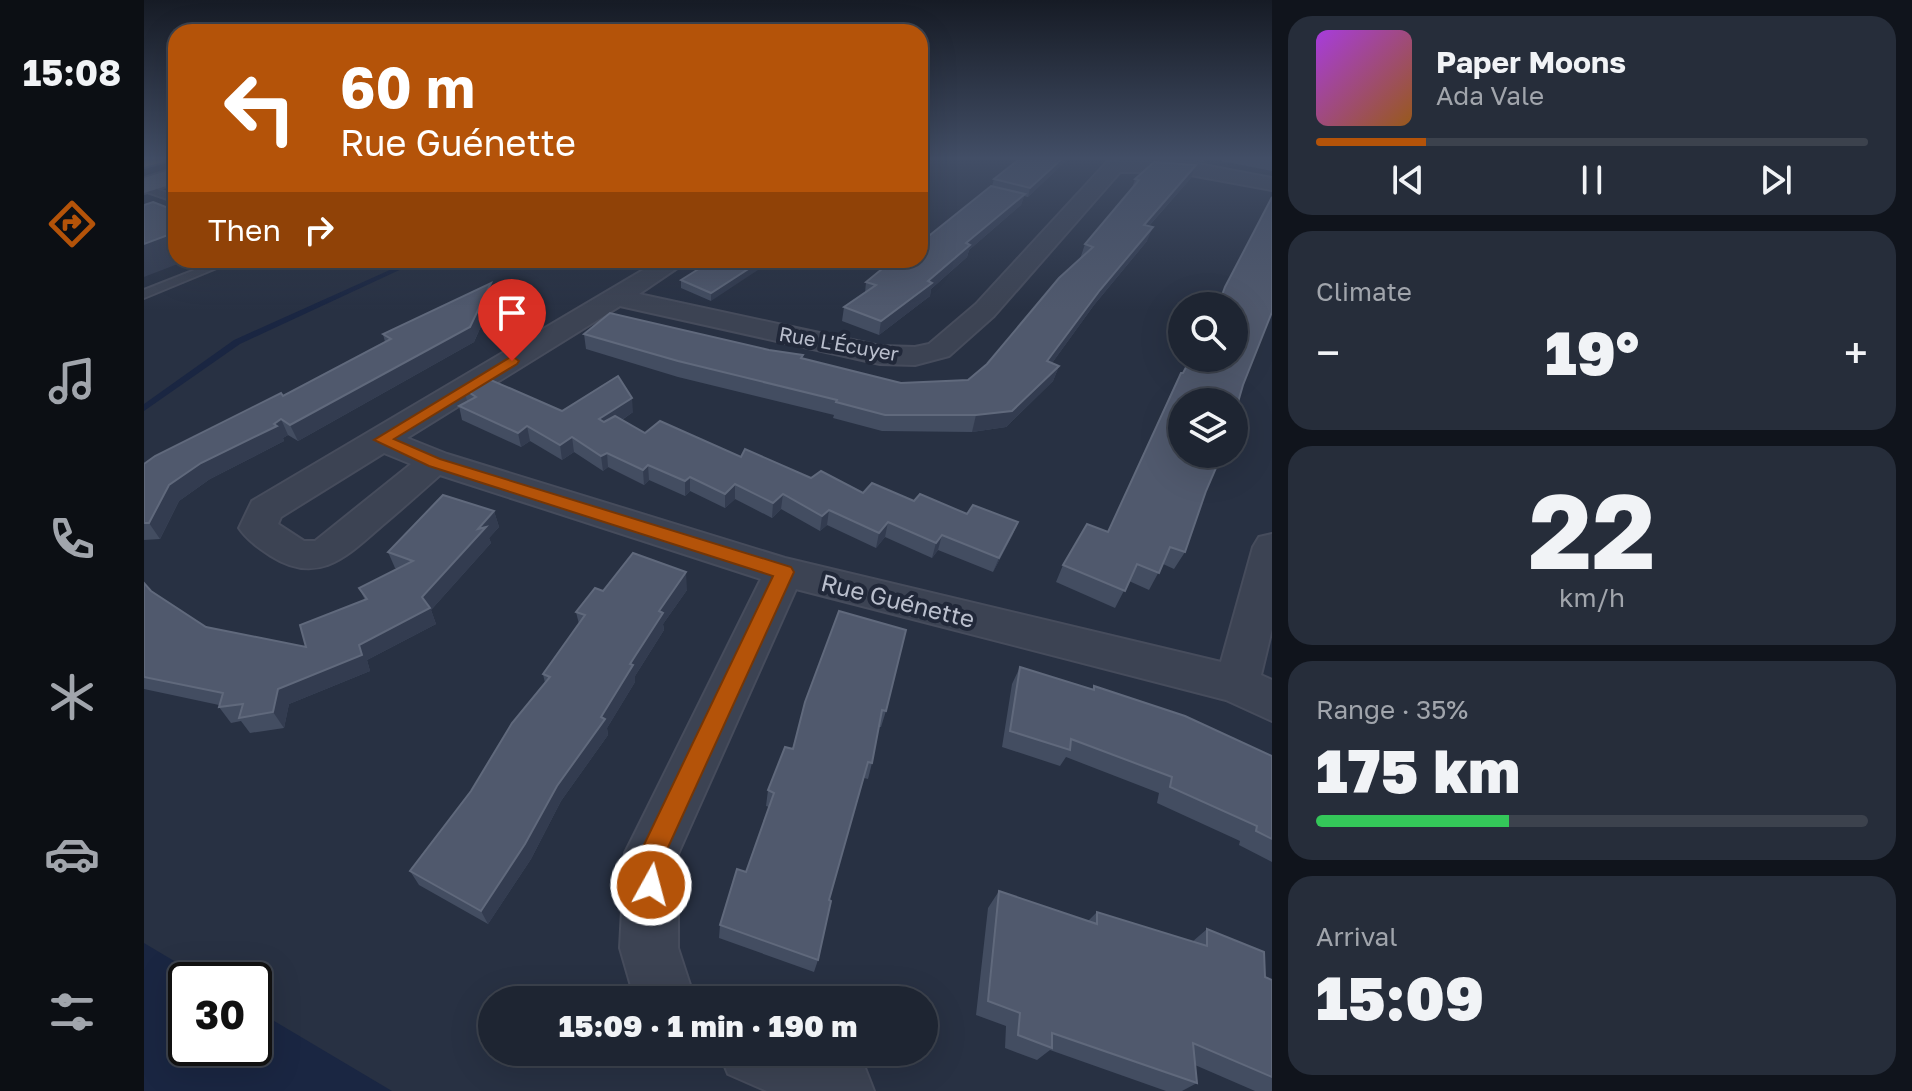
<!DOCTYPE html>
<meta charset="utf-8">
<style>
body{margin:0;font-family:"Golos Text",sans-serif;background:#262d3a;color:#f1f3f6;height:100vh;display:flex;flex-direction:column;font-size:30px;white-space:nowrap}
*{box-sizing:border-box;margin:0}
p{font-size:26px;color:#a1a5ac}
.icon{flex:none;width:44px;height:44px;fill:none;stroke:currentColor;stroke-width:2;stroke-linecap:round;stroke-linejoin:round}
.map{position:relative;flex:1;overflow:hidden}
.drawer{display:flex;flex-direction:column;gap:16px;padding:16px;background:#10141c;width:640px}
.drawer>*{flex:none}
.top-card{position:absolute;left:24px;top:24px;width:760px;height:244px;border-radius:24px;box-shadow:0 8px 32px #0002,0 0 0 2px #3c424d;background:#b45309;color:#fff;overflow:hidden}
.buttons{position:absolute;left:1024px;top:292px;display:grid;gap:16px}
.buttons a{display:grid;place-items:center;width:80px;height:80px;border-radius:50%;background:#1e2532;box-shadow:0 8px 32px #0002,0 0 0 2px #3c424d;font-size:40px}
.speed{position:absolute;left:24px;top:962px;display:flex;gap:16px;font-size:40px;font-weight:700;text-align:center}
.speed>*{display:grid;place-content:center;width:104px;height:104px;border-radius:50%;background:#1e2532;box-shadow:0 8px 32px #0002,0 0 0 2px #3c424d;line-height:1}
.speed .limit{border:4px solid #111;border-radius:12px;background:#fff;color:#111}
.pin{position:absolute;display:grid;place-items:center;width:68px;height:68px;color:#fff;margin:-82px -34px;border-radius:50% 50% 50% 0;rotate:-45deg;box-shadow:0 0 8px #0007}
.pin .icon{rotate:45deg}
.me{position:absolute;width:88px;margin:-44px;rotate:7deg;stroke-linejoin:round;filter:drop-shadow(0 0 6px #0008)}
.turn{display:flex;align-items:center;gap:28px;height:168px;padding:0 40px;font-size:36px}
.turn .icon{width:104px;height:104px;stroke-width:2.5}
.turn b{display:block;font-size:56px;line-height:68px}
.then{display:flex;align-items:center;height:76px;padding:0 40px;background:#0003;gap:16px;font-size:30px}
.big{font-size:60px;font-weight:800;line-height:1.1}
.drawer .card{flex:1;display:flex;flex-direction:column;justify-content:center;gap:12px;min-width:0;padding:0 28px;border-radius:24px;background:#262d3a}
.drawer .dial{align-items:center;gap:0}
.dial b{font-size:104px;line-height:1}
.song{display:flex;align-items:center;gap:24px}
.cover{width:96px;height:96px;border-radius:12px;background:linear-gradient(135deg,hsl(280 70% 55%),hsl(30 70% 35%))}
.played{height:8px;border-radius:4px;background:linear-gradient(90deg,#b45309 20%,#3c424d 20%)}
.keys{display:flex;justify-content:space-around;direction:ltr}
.heat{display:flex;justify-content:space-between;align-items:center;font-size:44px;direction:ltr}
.charge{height:12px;border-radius:6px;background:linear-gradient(90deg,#34c759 35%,#3c424d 0)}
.trip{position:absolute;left:334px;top:986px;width:460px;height:80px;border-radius:40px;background:#1e2532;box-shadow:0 8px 32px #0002,0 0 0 2px #3c424d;font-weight:800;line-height:80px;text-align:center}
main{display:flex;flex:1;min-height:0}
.dock{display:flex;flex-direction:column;width:144px;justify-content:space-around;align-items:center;background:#0c0f14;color:#a1a5ac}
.dock .icon{width:56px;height:56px}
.dock .current{color:#b45309}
.dock b{font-size:36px;color:#f1f3f6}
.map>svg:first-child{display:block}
</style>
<main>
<nav class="dock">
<b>15:08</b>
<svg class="icon current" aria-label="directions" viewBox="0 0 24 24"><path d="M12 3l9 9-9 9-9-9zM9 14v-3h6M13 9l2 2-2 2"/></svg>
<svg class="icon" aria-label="music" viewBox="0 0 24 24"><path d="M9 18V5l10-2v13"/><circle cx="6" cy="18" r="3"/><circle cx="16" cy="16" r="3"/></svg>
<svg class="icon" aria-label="phone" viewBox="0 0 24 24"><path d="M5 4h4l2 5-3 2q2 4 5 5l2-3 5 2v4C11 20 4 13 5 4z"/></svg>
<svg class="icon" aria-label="climate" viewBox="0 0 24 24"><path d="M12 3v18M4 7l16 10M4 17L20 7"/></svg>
<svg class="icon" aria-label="car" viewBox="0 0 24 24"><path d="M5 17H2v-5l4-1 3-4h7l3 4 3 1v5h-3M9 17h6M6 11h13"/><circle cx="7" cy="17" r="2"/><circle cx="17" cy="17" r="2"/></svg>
<svg class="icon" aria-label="filters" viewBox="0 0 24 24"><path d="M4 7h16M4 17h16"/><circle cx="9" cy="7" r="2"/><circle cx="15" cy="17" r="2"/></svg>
</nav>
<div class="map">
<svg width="1128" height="1091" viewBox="0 0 1128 1091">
<rect width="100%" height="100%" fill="#283143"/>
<path fill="#1a2642" d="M 0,943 L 62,980 L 42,980 L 42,1048 L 110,1048 L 110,1009 L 248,1091 L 0,1091 Z"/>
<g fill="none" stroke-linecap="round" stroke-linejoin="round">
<path fill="#1a2642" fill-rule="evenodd" d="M 268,260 L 277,260 L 96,344 L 0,411 L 0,404 L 90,340 Z"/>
<g stroke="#464c5c" stroke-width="4">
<g id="service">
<path d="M 0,185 L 32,196 L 32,202 L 0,191 Z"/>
<path d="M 76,260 L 92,260 L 0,298 L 0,290 Z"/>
</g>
</g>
<g stroke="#464c5c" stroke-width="4">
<g id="minor">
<path d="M 990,159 L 1049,163 L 1128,178 L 1128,190 L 1030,172 L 976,172 L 850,316 L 805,356 L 771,365 L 736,364 L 476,306 L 263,438 L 303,454 L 641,558 L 1077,662 L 1109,547 L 1115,537 L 1128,534 L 1128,629 L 1117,675 L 1128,680 L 1128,721 L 1082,700 L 652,589 L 534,854 L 534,948 L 551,1000 L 491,1000 L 476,948 L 481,853 L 617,579 L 296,475 C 278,491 259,508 240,524 C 205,554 176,587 127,556 C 115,548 103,540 95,528 L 108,501 L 516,260 L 545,260 L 495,294 L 736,346 L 771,347 L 785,344 L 832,304 L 963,162 ZM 240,453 L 267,464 L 171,541 L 160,541 L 134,524 L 137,517 Z"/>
<path d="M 575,1052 L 682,1052 L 721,1068 L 730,1091 L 623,1091 L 584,1074 Z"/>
</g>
</g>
<g stroke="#464c5c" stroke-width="4">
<path id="primary" d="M 32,168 L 32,183 L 0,193 L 0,178 Z"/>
</g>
<g stroke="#474e5e" stroke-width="4">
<path id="motorway" d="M 0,157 L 22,157 L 19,162 L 0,167 Z"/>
</g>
<use href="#service" fill="#3c4353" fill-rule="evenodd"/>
<use href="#minor" fill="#3c4353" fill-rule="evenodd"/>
<use href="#primary" fill="#5b6273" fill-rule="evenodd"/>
<use href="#motorway" fill="#79705a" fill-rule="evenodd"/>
</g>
<g fill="#434d61">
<path d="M 867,157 L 926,157 L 884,197 L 880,196 L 877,205 L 825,250 L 823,257 L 787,289 L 786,296 L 735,335 L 698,321 L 700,307 L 721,293 L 722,282 L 776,260 L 848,186 L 850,179 L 876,159 Z"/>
<path d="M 1023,157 L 1128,157 L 1128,171 L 1062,158 L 1060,162 L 1023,158 Z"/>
<path d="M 1047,178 L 1005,226 L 1003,241 L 950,305 L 908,363 L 915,366 L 909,381 L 862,427 L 828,432 L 738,431 L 689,418 L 690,415 L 534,377 L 442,349 L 440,334 L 659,359 L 757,383 L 824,380 L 843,364 L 936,259 L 941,244 L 988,188 L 991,179 Z"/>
<path d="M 1128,197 L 1128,312 L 1099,385 L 1090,416 L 1090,402 L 1038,402 L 1038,454 L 1078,454 L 1062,491 L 1041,552 L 1030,569 L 1019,564 L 1005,590 L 985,581 L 971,608 L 912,582 L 919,565 L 943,524 L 964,532 L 1029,389 L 1037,373 L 1039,373 L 1047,358 L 1090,358 L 1090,306 L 1072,306 Z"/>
<path d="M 569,260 L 567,301 L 537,288 L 537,280 Z"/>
<path d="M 350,297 L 330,342 L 154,441 L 144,435 L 139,438 L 140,441 L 66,479 L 35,501 L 16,539 L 0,540 L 0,464 L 139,396 L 241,342 L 239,334 Z"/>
<path d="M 320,389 L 418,411 L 489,412 L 478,420 L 501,433 L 597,457 L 719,493 L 770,501 L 823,514 L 874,522 L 868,536 L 849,572 L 794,550 L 788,558 L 741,537 L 732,548 L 683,525 L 676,531 L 637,509 L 628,518 L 591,499 L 581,508 L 546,491 L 541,496 L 505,480 L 500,485 L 464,467 L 459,471 L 430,452 L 418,460 L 386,441 L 377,447 L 318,420 L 315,406 L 323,401 Z"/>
<path d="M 350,511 L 355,527 L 345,538 L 347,543 L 287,610 L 292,624 L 223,660 L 226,671 L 145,704 L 140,728 L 106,733 L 97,721 L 87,723 L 75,707 L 75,705 L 0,689 L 0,583 L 7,591 L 62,627 L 162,647 L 221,600 L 215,588 L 253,569 L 251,568 L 244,552 Z"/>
<path d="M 543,590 L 519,624 L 520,630 L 491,676 L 491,682 L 463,728 L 464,735 L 417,801 L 387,859 L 344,924 L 275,885 L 266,871 L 327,791 L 401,683 L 399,674 L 435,624 L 432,612 L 459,591 Z"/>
<path d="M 695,611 L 742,711 L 737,727 L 735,727 L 728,763 L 724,779 L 720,778 L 685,900 L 674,960 L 670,972 L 575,938 L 576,925 L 602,872 L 625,807 L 622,806 L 624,790 L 649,749 Z"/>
<path d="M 876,667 L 948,689 L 950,686 L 1128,756 L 1128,862 L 1095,845 L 1096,841 L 1013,803 L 1015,793 L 922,757 L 916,766 L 858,747 L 868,684 Z"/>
<path d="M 855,891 L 944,921 L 953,912 L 1048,942 L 1063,929 L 1121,977 L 1128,980 L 1128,1091 L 1111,1091 L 1051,1065 L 1053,1083 L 1038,1091 L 1022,1091 L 906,1050 L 893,1060 L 861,1048 L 862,1026 L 832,1015 L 844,908 Z"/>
</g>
<g fill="#333c50">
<path d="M 780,157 L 789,157 L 776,166 L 776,160 Z"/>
<path d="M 920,157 L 926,157 L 884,197 L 886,188 Z"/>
<path d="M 1052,165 L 1047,178 L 994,238 L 1000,225 Z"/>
<path d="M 881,194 L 877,205 L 825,250 L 823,257 L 787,289 L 786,296 L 735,335 L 737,321 L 784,281 L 822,243 Z"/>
<path d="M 1009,227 L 1003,241 L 950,305 L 898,377 L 903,361 L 956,290 Z"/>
<path d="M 32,232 L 32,260 L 44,260 L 0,277 L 0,244 Z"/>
<path d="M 618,260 L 629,260 L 567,301 L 567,293 Z"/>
<path d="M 347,283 L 350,297 L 330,342 L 154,441 L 146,425 Z"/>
<path d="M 915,366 L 909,381 L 862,427 L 828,432 L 832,415 Z"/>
<path d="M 488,398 L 489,412 L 457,434 L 455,419 Z"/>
<path d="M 137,419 L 144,435 L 139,438 L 140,441 L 66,479 L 35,501 L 16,539 L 5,523 L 25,485 L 57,463 Z"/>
<path d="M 383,426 L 386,441 L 377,447 L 374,433 Z"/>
<path d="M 428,437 L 430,452 L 418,460 L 416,445 Z"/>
<path d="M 463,453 L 464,467 L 459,471 L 457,456 Z"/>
<path d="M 504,465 L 505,480 L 500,485 L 499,470 Z"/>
<path d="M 546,477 L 546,491 L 541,496 L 541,481 Z"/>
<path d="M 591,484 L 591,499 L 581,508 L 581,494 Z"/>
<path d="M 639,494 L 637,509 L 628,518 L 629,503 Z"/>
<path d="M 685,510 L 683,525 L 676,531 L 678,516 Z"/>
<path d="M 350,511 L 355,527 L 345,538 L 347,543 L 287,610 L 292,624 L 223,660 L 226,671 L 145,704 L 140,728 L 129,712 L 134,689 L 278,597 L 334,529 Z"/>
<path d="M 744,522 L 741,537 L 732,548 L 735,533 Z"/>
<path d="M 874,522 L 868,536 L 849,572 L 855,558 Z"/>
<path d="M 798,535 L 794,550 L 788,558 L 792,543 Z"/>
<path d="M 542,572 L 543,590 L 519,624 L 520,630 L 491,676 L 491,682 L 463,728 L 464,735 L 417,801 L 387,859 L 344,924 L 337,911 L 413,786 L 457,717 L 515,611 Z"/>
</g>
<g fill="#50596d" stroke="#60697c" stroke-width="2">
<path d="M 878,157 L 920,157 L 886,188 L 850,179 Z"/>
<path d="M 1010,162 L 1052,165 L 1000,225 L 1009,227 L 956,290 L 903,361 L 915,366 L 868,411 L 832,415 L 741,415 L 692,402 L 693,400 L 534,361 L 440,334 L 466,313 L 625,350 L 659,355 L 657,358 L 757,383 L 824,380 L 843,364 L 915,278 L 949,247 L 941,244 L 995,180 L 991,179 Z"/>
<path d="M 847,186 L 881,194 L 822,243 L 826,245 L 784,281 L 788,283 L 737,321 L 700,307 L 732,285 L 722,282 L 749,260 L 776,260 L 776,243 Z"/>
<path d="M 1128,197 L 1128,312 L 1099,385 L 1090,416 L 1090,402 L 1038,402 L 1038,454 L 1078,454 L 1062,491 L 1041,552 L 1026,547 L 1015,573 L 993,564 L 981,591 L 919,565 L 943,524 L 964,532 L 1037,373 L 1039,373 L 1047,358 L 1090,358 L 1090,306 L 1074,306 L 1081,287 Z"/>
<path d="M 9,202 L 32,211 L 32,232 L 0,244 L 0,205 Z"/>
<path d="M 569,260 L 618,260 L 567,293 L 537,280 Z"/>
<path d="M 347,283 L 326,327 L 146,425 L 137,419 L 130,424 L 133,426 L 57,463 L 25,485 L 5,523 L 0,523 L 0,464 L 11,456 L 137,393 L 139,396 L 247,339 L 239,334 Z"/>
<path d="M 474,376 L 488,398 L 455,419 L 460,422 L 471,416 L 501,433 L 516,421 L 597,457 L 601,449 L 667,478 L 677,471 L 719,493 L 728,483 L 770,501 L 776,494 L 823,514 L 829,505 L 874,522 L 855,558 L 798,535 L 792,543 L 744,522 L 735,533 L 685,510 L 678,516 L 639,494 L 629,503 L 591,484 L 581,494 L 546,477 L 541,481 L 504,465 L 499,470 L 463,453 L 457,456 L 428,437 L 416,445 L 383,426 L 374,433 L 315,406 L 332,397 L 320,389 L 340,377 L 418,411 Z"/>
<path d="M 299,495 L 350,511 L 334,529 L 342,527 L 278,597 L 286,608 L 215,645 L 218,655 L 134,689 L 129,712 L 95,718 L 99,704 L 75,707 L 79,693 L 0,677 L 0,583 L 7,591 L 62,627 L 162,647 L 156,625 L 223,599 L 215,588 L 269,561 L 244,552 Z"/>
<path d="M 489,553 L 542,572 L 515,611 L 519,613 L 486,664 L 489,665 L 457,717 L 461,719 L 413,786 L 381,844 L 337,911 L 266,871 L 327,791 L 368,723 L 406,677 L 399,674 L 441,615 L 432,612 L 451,588 L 459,591 Z"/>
<path d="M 695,611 L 762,630 L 742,711 L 738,710 L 728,763 L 724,762 L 685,900 L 687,901 L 674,960 L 576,925 L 593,869 L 602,872 L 630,793 L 624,790 L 641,747 L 649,749 L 661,702 Z"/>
<path d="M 876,667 L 950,690 L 950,686 L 1041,716 L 1128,756 L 1128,839 L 1112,831 L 1113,826 L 1026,787 L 1028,777 L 927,739 L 926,750 L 866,731 Z"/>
<path d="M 855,891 L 953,924 L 953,912 L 1063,946 L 1063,929 L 1120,952 L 1121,977 L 1128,980 L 1128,1077 L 1049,1043 L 1053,1083 L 908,1033 L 908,1048 L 874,1035 L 876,1013 L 844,1001 Z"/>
</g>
<linearGradient id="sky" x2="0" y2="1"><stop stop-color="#161b25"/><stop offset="0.51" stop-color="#424e66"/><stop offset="1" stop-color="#424e66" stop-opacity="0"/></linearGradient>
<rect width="1128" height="310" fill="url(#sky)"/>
<path fill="#b45309" stroke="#753606" stroke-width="2" d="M 368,356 L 375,361 L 373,364 L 250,439 L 296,459 L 647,567 L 650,572 L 521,854 L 520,885 L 517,894 L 507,898 L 498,894 L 494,885 L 496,853 L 629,576 L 285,466 L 230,440 Z"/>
<g text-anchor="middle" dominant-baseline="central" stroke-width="8" stroke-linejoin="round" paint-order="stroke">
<g font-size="20" fill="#babfcd" stroke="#212839">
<text transform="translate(695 343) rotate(10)">Rue L'Écuyer</text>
</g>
<g font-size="24" fill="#babfcd" stroke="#212839">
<text transform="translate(754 600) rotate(14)">Rue Guénette</text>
</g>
</g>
</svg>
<div class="buttons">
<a><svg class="icon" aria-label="search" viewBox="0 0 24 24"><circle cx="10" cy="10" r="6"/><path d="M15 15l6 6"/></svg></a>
<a><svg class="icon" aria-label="layers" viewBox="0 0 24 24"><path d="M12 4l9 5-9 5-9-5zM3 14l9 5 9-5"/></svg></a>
</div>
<div class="speed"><div class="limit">30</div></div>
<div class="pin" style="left:368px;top:361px;background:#d93025"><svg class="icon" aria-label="arrive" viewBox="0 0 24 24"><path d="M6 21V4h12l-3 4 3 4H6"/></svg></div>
<svg class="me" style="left:507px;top:885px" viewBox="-20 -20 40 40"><circle r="17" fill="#b45309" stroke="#fff" stroke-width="3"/><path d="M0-11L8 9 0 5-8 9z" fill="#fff"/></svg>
<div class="trip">15:09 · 1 min · 190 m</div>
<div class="top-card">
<div class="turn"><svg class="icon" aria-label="left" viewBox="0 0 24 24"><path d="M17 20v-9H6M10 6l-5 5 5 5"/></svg><div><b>60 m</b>Rue Guénette</div></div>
<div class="then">Then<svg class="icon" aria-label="right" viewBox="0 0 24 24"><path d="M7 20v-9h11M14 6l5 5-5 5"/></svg></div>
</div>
</div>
<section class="drawer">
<div class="card">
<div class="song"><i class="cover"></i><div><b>Paper Moons</b><p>Ada Vale</p></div></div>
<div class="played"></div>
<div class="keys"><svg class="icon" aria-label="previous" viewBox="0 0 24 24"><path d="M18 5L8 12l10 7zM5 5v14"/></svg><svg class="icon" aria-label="pause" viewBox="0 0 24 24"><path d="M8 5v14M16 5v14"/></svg><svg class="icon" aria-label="next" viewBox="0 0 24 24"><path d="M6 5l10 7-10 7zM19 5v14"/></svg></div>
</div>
<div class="card"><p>Climate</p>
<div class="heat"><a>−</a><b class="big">19°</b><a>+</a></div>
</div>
<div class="card dial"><b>22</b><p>km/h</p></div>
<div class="card"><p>Range · 35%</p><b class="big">175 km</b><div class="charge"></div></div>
<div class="card"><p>Arrival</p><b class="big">15:09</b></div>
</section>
</main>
